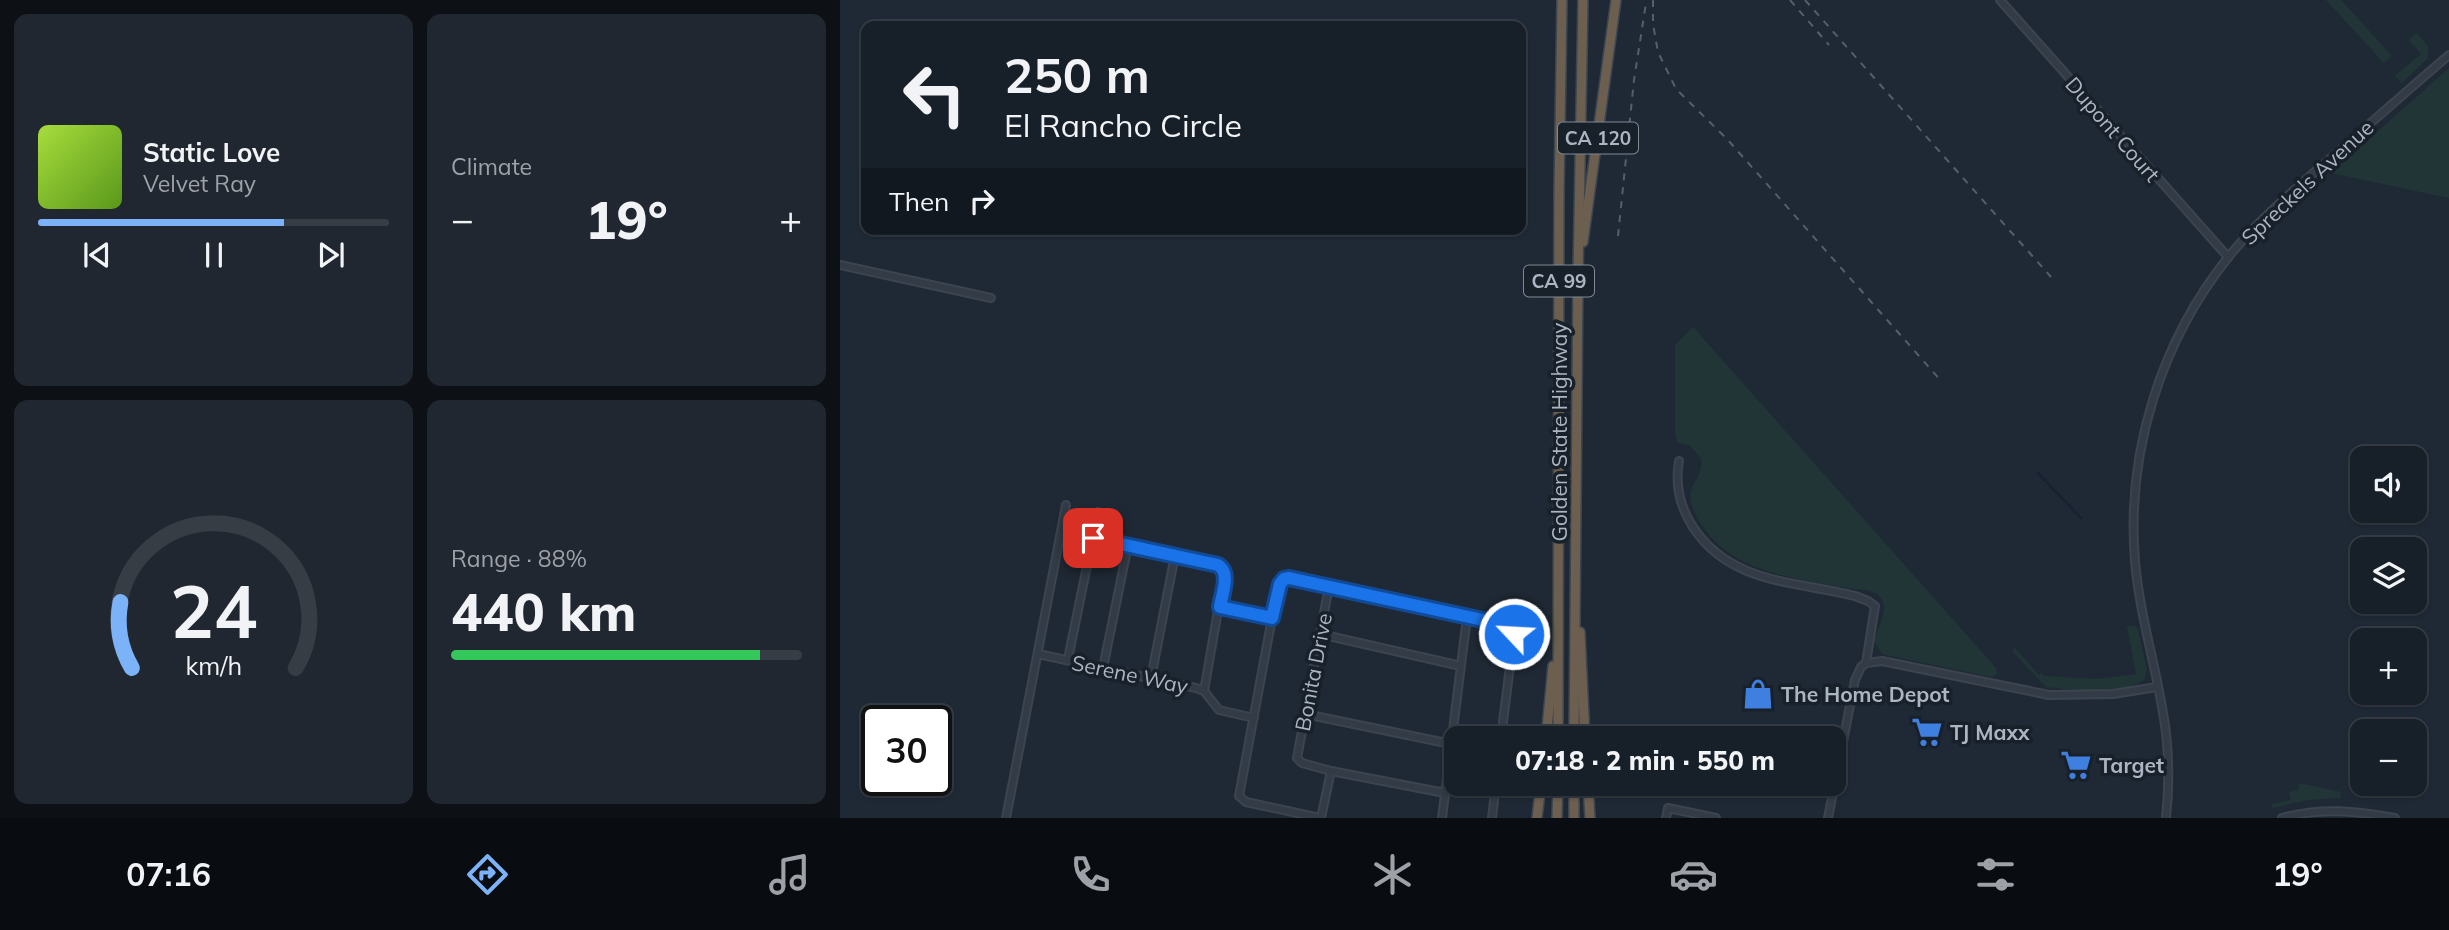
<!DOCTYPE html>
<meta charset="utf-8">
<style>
body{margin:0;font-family:Mulish,sans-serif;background:#202730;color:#f1f3f6;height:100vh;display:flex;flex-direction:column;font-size:26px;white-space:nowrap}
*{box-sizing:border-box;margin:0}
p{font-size:23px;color:#9ea2a8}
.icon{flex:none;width:38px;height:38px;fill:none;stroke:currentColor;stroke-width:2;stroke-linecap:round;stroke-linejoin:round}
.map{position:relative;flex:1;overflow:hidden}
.side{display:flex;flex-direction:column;gap:14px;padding:14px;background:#0d1116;width:840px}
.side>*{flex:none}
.guide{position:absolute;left:21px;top:21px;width:665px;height:214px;border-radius:14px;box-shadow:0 2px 5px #0004,0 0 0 2px #363d45;background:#171f28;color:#f1f3f6;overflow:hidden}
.tools{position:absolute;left:1510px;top:446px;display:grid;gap:14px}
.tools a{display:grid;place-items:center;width:77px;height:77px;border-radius:14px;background:#171f28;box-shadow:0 2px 5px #0004,0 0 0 2px #363d45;font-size:35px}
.speed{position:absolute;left:21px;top:705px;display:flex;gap:14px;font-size:35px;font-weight:700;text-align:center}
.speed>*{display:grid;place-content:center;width:91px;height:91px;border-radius:50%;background:#171f28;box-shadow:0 2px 5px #0004,0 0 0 2px #363d45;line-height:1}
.speed .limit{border:4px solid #111;border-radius:10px;background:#fff;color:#111}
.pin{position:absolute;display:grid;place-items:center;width:60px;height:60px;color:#fff;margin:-30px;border-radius:14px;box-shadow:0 4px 10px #0006}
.me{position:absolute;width:77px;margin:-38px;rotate:295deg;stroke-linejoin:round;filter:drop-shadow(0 0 5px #0008)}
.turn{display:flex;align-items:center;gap:24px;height:147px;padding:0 28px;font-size:32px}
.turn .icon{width:91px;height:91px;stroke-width:2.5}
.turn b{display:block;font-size:49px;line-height:60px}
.then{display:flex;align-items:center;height:66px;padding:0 28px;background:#0003;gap:14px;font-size:26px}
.big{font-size:52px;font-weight:800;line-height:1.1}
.side .tile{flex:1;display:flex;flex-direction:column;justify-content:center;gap:10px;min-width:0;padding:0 24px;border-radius:14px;background:#202730}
.side .dial{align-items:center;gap:0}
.dial svg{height:182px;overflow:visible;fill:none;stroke:#363d45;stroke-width:7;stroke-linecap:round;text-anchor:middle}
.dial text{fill:#f1f3f6;stroke:none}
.song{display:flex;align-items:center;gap:21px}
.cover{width:84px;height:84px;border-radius:10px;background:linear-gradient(135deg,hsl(80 70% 55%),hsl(90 70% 35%))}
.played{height:7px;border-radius:4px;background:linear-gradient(90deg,#7cb2f8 70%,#363d45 70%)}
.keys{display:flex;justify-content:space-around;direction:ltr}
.heat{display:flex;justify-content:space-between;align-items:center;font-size:38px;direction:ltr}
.charge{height:10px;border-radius:5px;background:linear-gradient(90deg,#34c759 88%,#363d45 0)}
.side .tiles{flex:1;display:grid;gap:14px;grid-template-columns:repeat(2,1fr)}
.trip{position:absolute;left:604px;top:726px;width:402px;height:70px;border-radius:14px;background:#171f28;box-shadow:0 2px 5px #0004,0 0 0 2px #363d45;font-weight:800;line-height:70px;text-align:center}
.dock{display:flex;height:112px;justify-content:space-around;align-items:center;background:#090c10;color:#9ea2a8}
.dock .icon{width:49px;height:49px}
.dock .selected{color:#7cb2f8}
.dock b{font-size:32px;color:#f1f3f6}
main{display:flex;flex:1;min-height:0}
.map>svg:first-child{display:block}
</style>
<main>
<section class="side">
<div class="tiles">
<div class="tile">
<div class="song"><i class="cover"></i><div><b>Static Love</b><p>Velvet Ray</p></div></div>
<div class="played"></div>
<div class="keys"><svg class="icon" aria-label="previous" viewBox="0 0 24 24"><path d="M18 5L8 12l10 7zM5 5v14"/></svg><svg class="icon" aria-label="pause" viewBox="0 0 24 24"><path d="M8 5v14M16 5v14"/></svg><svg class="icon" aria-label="next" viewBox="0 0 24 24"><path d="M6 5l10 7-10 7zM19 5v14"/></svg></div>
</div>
<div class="tile"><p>Climate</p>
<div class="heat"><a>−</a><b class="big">19°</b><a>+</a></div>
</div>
<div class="tile dial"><svg viewBox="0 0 100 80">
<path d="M14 69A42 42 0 1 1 86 69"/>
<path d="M14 69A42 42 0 0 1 9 40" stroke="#7cb2f8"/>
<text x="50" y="56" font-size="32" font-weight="700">24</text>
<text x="50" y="72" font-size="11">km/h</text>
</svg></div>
<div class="tile"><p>Range · 88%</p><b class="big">440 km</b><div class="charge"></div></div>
</div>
</section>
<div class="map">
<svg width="1609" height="818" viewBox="0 0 1609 818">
<rect width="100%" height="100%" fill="#1f2935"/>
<g fill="#213536">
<path d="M 1486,0 L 1501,0 L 1552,56 L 1544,63 Z"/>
<path d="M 1576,33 L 1588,46 L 1588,58 L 1562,83 L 1555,76 L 1581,54 L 1569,40 Z"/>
<path d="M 1609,68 L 1609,198 L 1491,173 Z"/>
<path d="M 853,327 L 1156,668 L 1157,675 L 1151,677 L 1042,654 L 1034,641 C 1037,630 1048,611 1042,600 C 1035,587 1020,591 1008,588 C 950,578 878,571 853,508 C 843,485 865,479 861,458 L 849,445 L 837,443 L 835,432 L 835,345 Z"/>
<path d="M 1287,626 L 1294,626 L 1298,629 L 1307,670 L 1304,680 C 1282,695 1233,690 1206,687 L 1172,651 L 1175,648 L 1199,675 L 1201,673 L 1204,676 L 1256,679 L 1296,674 Z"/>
<path d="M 1459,783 L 1501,792 L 1500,798 L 1468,800 L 1432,808 L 1432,804 L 1451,800 L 1449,792 L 1458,790 Z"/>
</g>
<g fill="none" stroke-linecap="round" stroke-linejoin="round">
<path stroke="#132132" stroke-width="2" d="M 1197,472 L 1241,518"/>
<g stroke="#3c444f" stroke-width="10">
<g id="minor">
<path d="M 1160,0 L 1388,257"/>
<path d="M 0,265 L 151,298"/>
<path d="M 839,461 C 835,484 840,507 853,527 C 890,584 955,581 1015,596 L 1028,601 L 1035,606 L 1026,663"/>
<path d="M 253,538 L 378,565 L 385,570 L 364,691"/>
<path d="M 489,586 L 457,758 L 462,763 L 491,771 L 605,793"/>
<path d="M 380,607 L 432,618"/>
<path d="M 480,634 L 621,666"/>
<path d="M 198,654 L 356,688 L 364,691 L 379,710 L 414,718"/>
<path d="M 228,659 L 258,512"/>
<path d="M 1026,663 L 1042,661 L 1209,695 L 1273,694 L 1317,687"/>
<path d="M 263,668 L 288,545"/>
<path d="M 311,678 L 335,555"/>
<path d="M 465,714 L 611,744"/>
<path d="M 166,818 L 226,505"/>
<path d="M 480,818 L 406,802 L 399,796 L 432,618 L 440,585 L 444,579 L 469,581 L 671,628 L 674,634 L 661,738"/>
<path d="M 481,818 L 491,771"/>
<path d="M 602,818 L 627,617"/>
<path d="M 652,818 L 656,784"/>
<path d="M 826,818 L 828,808 L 876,818"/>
<path d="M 988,818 L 1015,680 L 1021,667 L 1026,663"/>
<path d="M 1326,818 C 1329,790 1329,761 1326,733 C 1319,675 1300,620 1295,561 C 1286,452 1321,340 1390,255 C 1418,221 1452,192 1485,163 C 1526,127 1568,90 1609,55"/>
<path d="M 1442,818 C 1481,807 1516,811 1555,818"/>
</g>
</g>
<g stroke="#3d4650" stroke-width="12">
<g id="highway">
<path d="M 743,242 L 776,0"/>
<path d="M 740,632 L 745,738"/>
<path d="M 706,738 L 713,666"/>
<path d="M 718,738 L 719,193 L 722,0"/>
<path d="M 734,738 L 738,275 L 743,0"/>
<path d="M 748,784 L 750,818"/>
<path d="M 697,818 L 701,784"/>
<path d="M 717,818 L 718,784"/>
<path d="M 734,818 L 734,784"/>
</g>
</g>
<use href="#minor" stroke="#323b46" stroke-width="6"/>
<use href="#highway" stroke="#6c5f4f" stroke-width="9"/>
<g stroke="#545f6d" stroke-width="2" stroke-dasharray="7 7" stroke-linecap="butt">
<path d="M 813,0 L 813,24 L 818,52 L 836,89 L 887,139 L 1102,382"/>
<path d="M 950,0 L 989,45"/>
<path d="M 965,0 L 1211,277"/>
<path d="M 778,236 L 794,80 L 806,3"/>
</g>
</g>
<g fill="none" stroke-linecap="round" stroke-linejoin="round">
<g stroke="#114b97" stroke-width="18">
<path id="route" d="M 253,538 L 378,565 C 391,573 382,593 380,607 L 432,618 L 440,584 L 444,579 L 449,578 L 666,625 L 673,629 L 674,634"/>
</g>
<use href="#route" stroke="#1a73e8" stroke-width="12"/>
</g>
<defs>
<g id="shop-bare" transform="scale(2.415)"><path d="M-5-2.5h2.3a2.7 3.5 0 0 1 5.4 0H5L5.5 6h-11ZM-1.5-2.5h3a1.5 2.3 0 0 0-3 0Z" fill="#3f7fe0" stroke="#18202a" stroke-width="2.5" paint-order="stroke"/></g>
<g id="supermarket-bare" transform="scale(2.415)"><path d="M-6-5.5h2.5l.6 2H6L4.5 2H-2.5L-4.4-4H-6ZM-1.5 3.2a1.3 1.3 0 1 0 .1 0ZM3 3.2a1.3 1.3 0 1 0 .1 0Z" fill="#3f7fe0" stroke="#18202a" stroke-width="2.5" paint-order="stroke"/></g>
</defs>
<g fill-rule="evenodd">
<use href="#shop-bare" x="918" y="694"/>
<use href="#supermarket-bare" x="1087" y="732"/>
<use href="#supermarket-bare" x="1236" y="765"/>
</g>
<g text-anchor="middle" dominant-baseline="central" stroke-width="7" stroke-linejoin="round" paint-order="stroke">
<g fill="#18202a" stroke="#808995" stroke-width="2">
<rect x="718" y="122.5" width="80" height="31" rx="5"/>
<rect x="684" y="265.5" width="70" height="31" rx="5"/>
</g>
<g font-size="19" font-weight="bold" fill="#acb6c3">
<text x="758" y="138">CA 120</text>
<text x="719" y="281">CA 99</text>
</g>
<g font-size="21" fill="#acb6c3" stroke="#18202a">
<text transform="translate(1273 129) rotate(49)">Dupont Court</text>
<text transform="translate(1467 182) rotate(-43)">Spreckels Avenue</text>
<text transform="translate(719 432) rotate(-90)">Golden State Highway</text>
<text transform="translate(473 672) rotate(-79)">Bonita Drive</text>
<text transform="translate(290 674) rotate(12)">Serene Way</text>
</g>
<g font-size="21" font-weight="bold" fill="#acb6c3" stroke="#18202a" text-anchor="start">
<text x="941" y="694">The Home Depot</text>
<text x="1110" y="732">TJ Maxx</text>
<text x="1259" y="765">Target</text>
</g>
</g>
</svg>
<div class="tools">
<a><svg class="icon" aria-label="sound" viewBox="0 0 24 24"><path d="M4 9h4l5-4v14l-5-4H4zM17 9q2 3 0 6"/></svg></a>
<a><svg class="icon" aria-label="layers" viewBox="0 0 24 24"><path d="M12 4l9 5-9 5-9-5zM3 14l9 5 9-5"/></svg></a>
<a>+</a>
<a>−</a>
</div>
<div class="speed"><div class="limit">30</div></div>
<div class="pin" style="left:253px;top:538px;background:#d93025"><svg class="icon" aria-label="arrive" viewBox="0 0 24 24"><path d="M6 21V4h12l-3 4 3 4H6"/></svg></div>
<svg class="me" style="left:674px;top:634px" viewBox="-20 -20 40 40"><circle r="17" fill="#1a73e8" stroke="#fff" stroke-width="3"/><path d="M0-11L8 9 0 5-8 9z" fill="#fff"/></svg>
<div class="trip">07:18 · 2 min · 550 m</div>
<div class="guide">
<div class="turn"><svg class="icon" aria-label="left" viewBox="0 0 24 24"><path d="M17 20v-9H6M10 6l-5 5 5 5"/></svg><div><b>250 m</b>El Rancho Circle</div></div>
<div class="then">Then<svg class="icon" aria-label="right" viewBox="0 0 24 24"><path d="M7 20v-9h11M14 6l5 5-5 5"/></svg></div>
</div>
</div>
</main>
<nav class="dock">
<b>07:16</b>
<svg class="icon selected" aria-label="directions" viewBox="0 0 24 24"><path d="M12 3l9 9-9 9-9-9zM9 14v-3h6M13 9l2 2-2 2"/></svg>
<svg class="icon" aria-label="music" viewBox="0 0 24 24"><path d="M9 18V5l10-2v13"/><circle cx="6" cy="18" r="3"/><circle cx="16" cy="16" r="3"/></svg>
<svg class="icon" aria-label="phone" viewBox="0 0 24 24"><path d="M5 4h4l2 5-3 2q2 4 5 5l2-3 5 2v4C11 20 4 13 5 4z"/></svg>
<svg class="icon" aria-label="climate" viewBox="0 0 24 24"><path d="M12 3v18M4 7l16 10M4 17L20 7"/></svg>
<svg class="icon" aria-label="car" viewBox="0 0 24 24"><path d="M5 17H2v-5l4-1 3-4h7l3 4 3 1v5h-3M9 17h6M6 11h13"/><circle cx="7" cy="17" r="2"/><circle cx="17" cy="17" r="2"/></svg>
<svg class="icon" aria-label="filters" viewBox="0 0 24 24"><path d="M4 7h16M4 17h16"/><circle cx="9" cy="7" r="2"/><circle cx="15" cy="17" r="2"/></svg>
<b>19°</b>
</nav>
